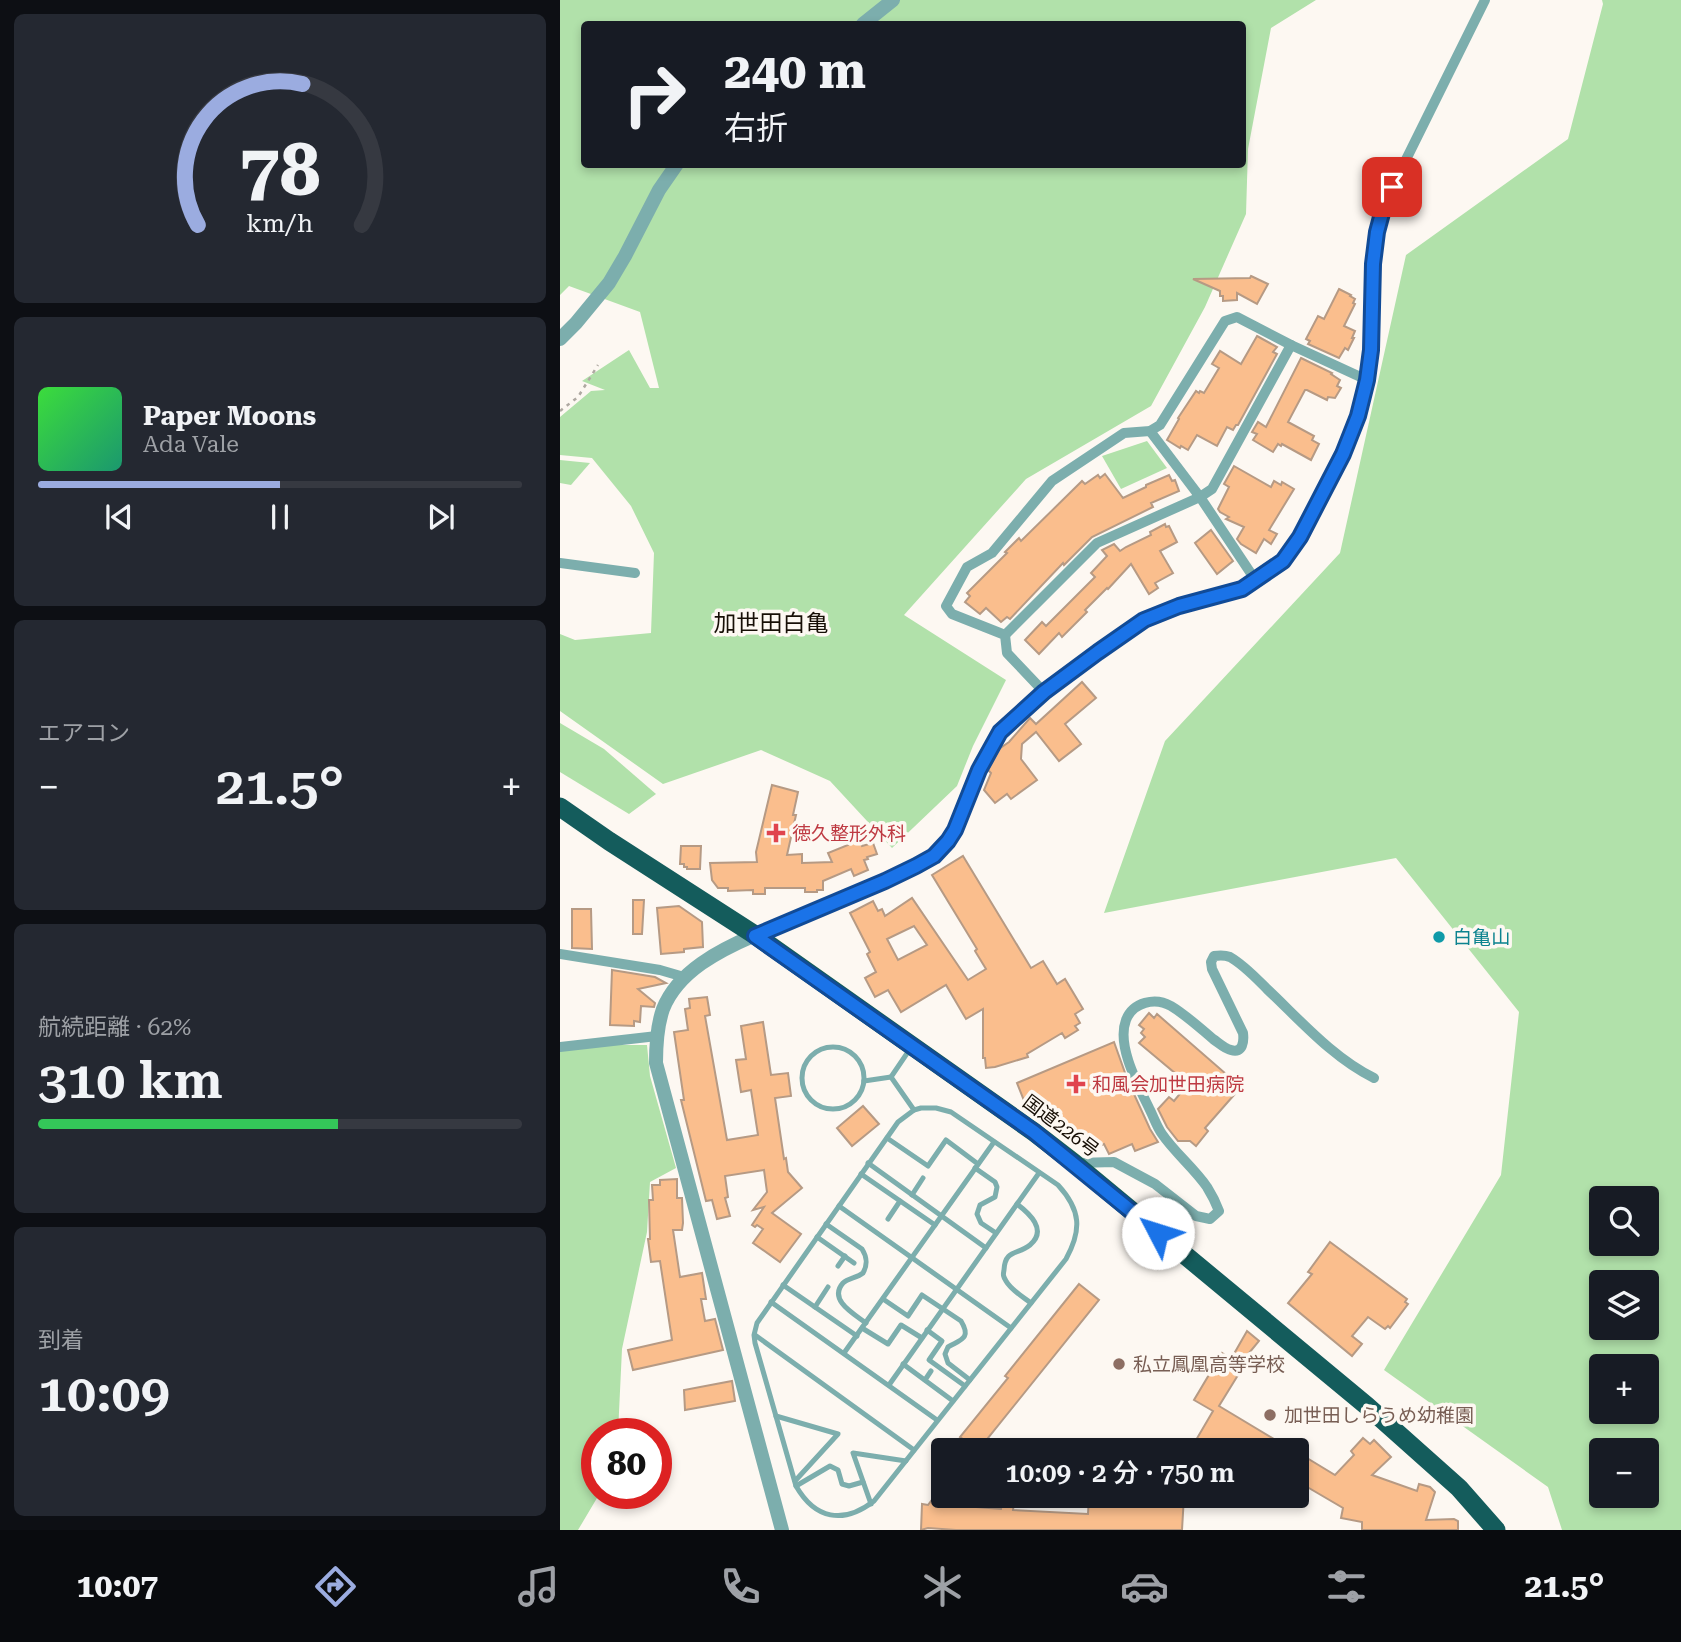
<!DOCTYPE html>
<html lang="ja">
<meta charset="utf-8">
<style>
body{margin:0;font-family:"Roboto Serif","Noto Sans JP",serif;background:#242831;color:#f1f3f6;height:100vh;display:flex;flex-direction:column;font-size:26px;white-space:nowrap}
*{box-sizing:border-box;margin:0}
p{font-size:23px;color:#9ea1a6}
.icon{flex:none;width:38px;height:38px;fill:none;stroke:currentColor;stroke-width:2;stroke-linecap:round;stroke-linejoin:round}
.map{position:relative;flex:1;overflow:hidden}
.panel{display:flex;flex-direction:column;gap:14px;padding:14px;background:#0d0f14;width:560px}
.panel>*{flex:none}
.banner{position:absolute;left:21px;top:21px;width:665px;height:147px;border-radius:7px;box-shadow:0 4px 10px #0003;background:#171b24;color:#f1f3f6;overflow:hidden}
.controls{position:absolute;left:1029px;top:1186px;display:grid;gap:14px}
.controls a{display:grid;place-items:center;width:70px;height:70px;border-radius:7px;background:#171b24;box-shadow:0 4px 10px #0003;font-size:35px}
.speed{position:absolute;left:21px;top:1418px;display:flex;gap:14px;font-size:35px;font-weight:700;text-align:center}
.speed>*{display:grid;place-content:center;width:91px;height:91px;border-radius:50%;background:#171b24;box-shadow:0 4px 10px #0003;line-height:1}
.speed .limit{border:10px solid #d22;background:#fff;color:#111}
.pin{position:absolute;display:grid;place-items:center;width:60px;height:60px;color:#fff;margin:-30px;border-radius:14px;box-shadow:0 4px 10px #0006}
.me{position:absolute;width:77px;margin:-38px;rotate:310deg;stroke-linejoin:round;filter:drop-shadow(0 0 5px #0008)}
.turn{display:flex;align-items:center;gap:24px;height:147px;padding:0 28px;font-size:32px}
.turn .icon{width:91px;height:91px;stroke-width:2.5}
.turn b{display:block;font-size:49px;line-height:60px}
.big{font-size:52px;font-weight:600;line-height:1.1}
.panel .card{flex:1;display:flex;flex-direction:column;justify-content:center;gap:10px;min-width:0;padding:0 24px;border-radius:10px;background:#242831}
.panel .dial{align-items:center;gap:0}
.dial svg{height:182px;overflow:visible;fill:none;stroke:#363941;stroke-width:7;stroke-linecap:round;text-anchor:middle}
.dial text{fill:#f1f3f6;stroke:none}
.song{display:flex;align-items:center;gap:21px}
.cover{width:84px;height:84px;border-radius:10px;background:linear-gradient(135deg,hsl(120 70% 55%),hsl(160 70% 35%))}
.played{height:7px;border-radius:4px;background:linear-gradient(90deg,#9bace0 50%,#363941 50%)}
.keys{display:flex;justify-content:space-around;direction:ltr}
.heat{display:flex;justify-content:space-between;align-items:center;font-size:38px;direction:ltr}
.charge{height:10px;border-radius:5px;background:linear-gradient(90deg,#34c759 62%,#363941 0)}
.trip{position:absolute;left:371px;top:1438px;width:378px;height:70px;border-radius:7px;background:#171b24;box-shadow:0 4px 10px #0003;font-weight:600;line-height:70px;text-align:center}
.menu{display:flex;height:112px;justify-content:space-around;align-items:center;background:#090b0e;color:#9ea1a6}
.menu .icon{width:49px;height:49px}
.menu .active{color:#9bace0}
.menu b{font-size:32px;color:#f1f3f6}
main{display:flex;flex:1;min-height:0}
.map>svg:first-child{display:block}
</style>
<main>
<section class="panel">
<div class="card dial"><svg viewBox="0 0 100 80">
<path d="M14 69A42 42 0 1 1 86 69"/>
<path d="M14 69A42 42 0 0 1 60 7" stroke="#9bace0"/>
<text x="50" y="56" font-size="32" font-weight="700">78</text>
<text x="50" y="72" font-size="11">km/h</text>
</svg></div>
<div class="card">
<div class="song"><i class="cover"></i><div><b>Paper Moons</b><p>Ada Vale</p></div></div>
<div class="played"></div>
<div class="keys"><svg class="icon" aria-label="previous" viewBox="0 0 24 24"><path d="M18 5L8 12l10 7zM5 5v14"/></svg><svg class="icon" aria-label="pause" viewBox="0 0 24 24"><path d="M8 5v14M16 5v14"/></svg><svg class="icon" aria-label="next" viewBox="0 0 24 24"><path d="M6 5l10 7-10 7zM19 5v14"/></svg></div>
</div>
<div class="card"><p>エアコン</p>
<div class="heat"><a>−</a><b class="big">21.5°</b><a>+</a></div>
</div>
<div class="card"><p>航続距離 · 62%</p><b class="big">310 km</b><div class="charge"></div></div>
<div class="card"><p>到着</p><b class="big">10:09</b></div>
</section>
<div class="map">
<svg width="1121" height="1530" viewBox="0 0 1121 1530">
<rect width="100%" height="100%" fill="#fdf8f2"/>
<g fill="#b1e1aa" fill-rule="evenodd">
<path d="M 0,0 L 756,0 L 711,28 L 688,149 L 686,214 L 645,307 L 591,406 L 466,479 L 344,615 L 446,680 L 413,746 L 397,786 L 332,848 L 270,781 L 201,750 L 103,784 L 0,711 L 0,634 L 15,640 L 91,633 L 94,553 L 71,506 L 32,458 L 0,455 L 0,417 L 31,391 L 45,390 L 22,381 L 69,350 L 90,388 L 99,388 L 80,312 L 9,286 L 0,295 ZM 24,24 L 682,24 L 682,164 L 24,164 Z"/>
<path d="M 1042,0 L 1121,0 L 1121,1530 L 1002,1530 L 988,1487 L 824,1370 L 941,1175 L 959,1012 L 836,858 L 544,913 L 605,741 L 780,553 L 846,255 L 1008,139 L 1043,4 ZM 1041,1199 L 1087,1199 L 1087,1244 L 1041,1244 ZM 1041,1283 L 1087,1283 L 1087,1328 L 1041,1328 ZM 1041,1367 L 1087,1367 L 1087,1412 L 1041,1412 ZM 1041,1451 L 1087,1451 L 1087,1496 L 1041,1496 Z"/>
<path d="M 587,441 L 607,468 L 561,489 L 542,456 Z"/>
<path d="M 0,460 L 30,463 L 11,485 L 0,483 Z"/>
<path d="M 0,723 L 44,749 L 96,794 L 69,814 L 0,772 Z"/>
<path d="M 0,1045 L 87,1045 L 90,1076 L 116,1168 L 90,1182 L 87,1232 L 62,1349 L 58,1433 L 37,1433 L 37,1493 L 40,1493 L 18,1530 L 0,1530 Z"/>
</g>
<g fill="#fabe8d" stroke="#b69a84" stroke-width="2" fill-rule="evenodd">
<path d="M 691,276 L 708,284 L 697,304 L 677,293 L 677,300 L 663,301 L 663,296 L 660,296 L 660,291 L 633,279 L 690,278 Z"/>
<path d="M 779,289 L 791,295 L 790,296 L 795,299 L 793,303 L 795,304 L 784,326 L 795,331 L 792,338 L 794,338 L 788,350 L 785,348 L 779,358 L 748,344 L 750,341 L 746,339 L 758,316 L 764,319 Z"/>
<path d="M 697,336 L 717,347 L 713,352 L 717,354 L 678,425 L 676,425 L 673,430 L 667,427 L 657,446 L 637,435 L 628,450 L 621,446 L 620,448 L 607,440 L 619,419 L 618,418 L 636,391 L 639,393 L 640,391 L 644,393 L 659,368 L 652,364 L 660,351 L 681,364 Z"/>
<path d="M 741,358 L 772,373 L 771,374 L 780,380 L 777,386 L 781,388 L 775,398 L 768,397 L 767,400 L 747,390 L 745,390 L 728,422 L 754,436 L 752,440 L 759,444 L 751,460 L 722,444 L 721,446 L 718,444 L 713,452 L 693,440 L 697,434 L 692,432 L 698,422 L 706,427 Z"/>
<path d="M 674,466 L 711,487 L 714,481 L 721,485 L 722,482 L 734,489 L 709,530 L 717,534 L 711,544 L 704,539 L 696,553 L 681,544 L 677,539 L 684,527 L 666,519 L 669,517 L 660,512 L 658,509 L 669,487 L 664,484 Z"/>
<path d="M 545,474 L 563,498 L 586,487 L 586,485 L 609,475 L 612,481 L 615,480 L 619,491 L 591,503 L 593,507 L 532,537 L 504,565 L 503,563 L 450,619 L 447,617 L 441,622 L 426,608 L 420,614 L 405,602 L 410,596 L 407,593 L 447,553 L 445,552 L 459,538 L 461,541 L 522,481 L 525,484 L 538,475 L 540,478 Z"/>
<path d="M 605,524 L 606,527 L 609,526 L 617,542 L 600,551 L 613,573 L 595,583 L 598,588 L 589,594 L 571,564 L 548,589 L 547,588 L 525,610 L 527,612 L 502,637 L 499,633 L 479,654 L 465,640 L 482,622 L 486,626 L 535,577 L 531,573 L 547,556 L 542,550 L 554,544 L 560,551 L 566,547 L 591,535 L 590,532 Z"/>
<path d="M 651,530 L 673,561 L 657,574 L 635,543 Z"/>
<path d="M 522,682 L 536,698 L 505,724 L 521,744 L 499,761 L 476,732 L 462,744 L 461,759 L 477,780 L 451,799 L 447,794 L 435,803 L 424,790 L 431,773 L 428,770 L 439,749 L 449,742 L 470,718 L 476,724 Z"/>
<path d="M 212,785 L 238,792 L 233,815 L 236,815 L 227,855 L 242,854 L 242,863 L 272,862 L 268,853 L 288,845 L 285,838 L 297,833 L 302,846 L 313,843 L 317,854 L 307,857 L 308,859 L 304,860 L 308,870 L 294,876 L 291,869 L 263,881 L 263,890 L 257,890 L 257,892 L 245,892 L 245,888 L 205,888 L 205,894 L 193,894 L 193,890 L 168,891 L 168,888 L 158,888 L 152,880 L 150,863 L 197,862 L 196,852 Z"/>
<path d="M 121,846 L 141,846 L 140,869 L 127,869 L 127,867 L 124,867 L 124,864 L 120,864 Z"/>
<path d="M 403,856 L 471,968 L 483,961 L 497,984 L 505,979 L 523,1009 L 515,1014 L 520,1023 L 515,1026 L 518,1030 L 505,1038 L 502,1033 L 467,1054 L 468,1057 L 435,1067 L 426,1068 L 425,1058 L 423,1058 L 423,1009 L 406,1019 L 386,985 L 341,1012 L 328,990 L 315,997 L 305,978 L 316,972 L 307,954 L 310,952 L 290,913 L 313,901 L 318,911 L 322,909 L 325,916 L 352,898 L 408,980 L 426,969 L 415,951 L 417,949 L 372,875 ZM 354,926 L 367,945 L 338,960 L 327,939 Z"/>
<path d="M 73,900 L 84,900 L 82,934 L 73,934 Z"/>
<path d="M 119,906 L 142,922 L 143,947 L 124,949 L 124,952 L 101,954 L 97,908 Z"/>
<path d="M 12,909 L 31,909 L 32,949 L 12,948 Z"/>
<path d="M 52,970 L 95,977 L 106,983 L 78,989 L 95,1003 L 94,1007 L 81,1006 L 80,1022 L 74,1021 L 74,1026 L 50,1025 Z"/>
<path d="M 147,997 L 150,1015 L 145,1016 L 167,1140 L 198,1135 L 191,1090 L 181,1092 L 176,1060 L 186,1059 L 181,1026 L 203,1022 L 211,1075 L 228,1073 L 231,1096 L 215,1098 L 224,1159 L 226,1158 L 228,1172 L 242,1188 L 212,1213 L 241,1234 L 220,1262 L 193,1243 L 203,1229 L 197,1225 L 195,1227 L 192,1225 L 204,1207 L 193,1210 L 207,1192 L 204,1170 L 165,1176 L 168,1197 L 165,1198 L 170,1216 L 157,1219 L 152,1200 L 146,1201 L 121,1100 L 124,1100 L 114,1032 L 128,1030 L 125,1009 L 130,1008 L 129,999 Z"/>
<path d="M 589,1013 L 594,1018 L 597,1014 L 681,1087 L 645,1128 L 648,1131 L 636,1146 L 630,1141 L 618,1141 L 607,1127 L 598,1109 L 609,1097 L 614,1101 L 628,1084 L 579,1043 L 585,1037 L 581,1033 L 584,1029 L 579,1025 Z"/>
<path d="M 554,1042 L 568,1081 L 590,1129 L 598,1142 L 575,1151 L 572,1144 L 549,1154 L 544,1144 L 531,1149 L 465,1103 L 457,1083 Z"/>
<path d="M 303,1106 L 319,1124 L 292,1146 L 277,1128 Z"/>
<path d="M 117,1179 L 117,1198 L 122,1198 L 123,1223 L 122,1230 L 113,1230 L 120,1277 L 142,1273 L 146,1299 L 141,1299 L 145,1321 L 155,1319 L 163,1350 L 73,1370 L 68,1350 L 112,1340 L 100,1261 L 91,1262 L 88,1239 L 90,1239 L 89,1200 L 93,1200 L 92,1185 L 100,1185 L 100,1180 Z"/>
<path d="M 770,1242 L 847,1299 L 845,1302 L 848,1304 L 830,1328 L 828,1326 L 825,1329 L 808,1317 L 792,1336 L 802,1344 L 792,1356 L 728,1303 L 752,1274 L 748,1272 Z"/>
<path d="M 519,1284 L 539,1300 L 420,1448 L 402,1448 L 407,1442 L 400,1437 L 448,1378 L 445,1376 Z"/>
<path d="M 687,1331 L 699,1341 L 689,1353 L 691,1354 L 659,1406 L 734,1451 L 657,1451 L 636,1440 L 653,1411 L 634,1400 L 662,1353 L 671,1359 Z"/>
<path d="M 172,1381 L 175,1401 L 125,1410 L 124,1390 Z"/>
<path d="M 803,1438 L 810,1444 L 814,1440 L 831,1457 L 812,1475 L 857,1491 L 859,1484 L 870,1487 L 875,1492 L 866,1520 L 894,1519 L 898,1521 L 898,1530 L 802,1530 L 802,1522 L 781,1518 L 783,1508 L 737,1481 L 737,1452 L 775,1475 L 794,1455 L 791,1451 Z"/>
<path d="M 383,1485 L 383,1496 L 418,1496 L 417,1507 L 441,1509 L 442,1503 L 454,1503 L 453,1510 L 528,1514 L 529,1496 L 624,1496 L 622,1530 L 396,1530 L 368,1528 L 361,1530 L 362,1504 L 368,1505 Z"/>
</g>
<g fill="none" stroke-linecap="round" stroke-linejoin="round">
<path stroke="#afa9a2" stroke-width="2.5" stroke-dasharray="3.5 5" stroke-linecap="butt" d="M 0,411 L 18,397 L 38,365"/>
<g stroke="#7caead" stroke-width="5">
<circle cx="273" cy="1078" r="31"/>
<path d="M 350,1049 L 331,1077 L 354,1110"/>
<path d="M 304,1081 L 331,1077"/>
<path d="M 361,1108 L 376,1108 L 391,1112 L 498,1185 C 521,1210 522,1230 506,1259 L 314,1501 C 283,1525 255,1519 236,1486 L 195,1343 L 194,1335 L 197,1323 L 338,1122 L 354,1110 Z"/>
<path d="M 327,1138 L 368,1166 L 386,1140 L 418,1164"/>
<path d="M 308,1163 L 426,1248"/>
<path d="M 415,1168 L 435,1182 L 437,1187 L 435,1197 L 420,1205 L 417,1214 L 421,1223 L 436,1233"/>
<path d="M 301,1174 L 375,1225"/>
<path d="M 352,1195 L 363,1178"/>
<path d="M 457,1204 C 469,1213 488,1230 470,1245 C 458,1255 445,1249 444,1270 C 443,1275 443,1276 446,1281 C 451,1290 463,1297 471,1303"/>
<path d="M 279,1206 L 451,1328"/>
<path d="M 328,1219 L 340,1201"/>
<path d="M 266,1224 L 302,1249 C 307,1257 308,1264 303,1273 C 297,1278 288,1278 283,1283 C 268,1300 294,1314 306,1323"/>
<path d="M 257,1237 L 294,1263"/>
<path d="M 278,1266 L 285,1256"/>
<path d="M 223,1285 L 297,1336"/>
<path d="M 323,1299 L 348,1316 L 362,1295 L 401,1321 C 412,1339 400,1340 388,1347 L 385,1354 L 388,1363 L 410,1380"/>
<path d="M 211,1302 L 377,1420"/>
<path d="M 255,1307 L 268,1287"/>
<path d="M 302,1328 L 328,1344 L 341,1325 L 362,1338"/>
<path d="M 367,1330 L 382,1341 L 369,1360 L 405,1386"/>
<path d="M 195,1335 L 354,1450"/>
<path d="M 284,1353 L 434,1142"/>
<path d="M 343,1364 L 393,1401"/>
<path d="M 365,1380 L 371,1371"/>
<path d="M 329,1385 L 479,1173"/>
<path d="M 216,1416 L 278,1434 L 235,1481"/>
<path d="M 236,1486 L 270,1466 L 278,1470 L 282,1484 L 289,1486 L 303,1482"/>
<path d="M 311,1504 L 293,1453 L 346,1461"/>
</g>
<g stroke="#7caead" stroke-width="10">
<path d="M 590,431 L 640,497 L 696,581"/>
<path d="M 0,563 L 75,573"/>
<path d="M 445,635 L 537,543 L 640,497 L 652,489 L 731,345"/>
<path d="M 484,692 L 447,653 L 445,635 L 392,614 L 386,606 L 407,567 L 432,553 L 492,481 L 564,433 L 590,431 L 600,425 L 665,321 L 677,317 L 731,345 L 807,380"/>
<path d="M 195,935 L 325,881 L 365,862 L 388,841 L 395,830 L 419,770 L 440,732 L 484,692 L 538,652 L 584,620 L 619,606 L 683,589 L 723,561 L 740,537 L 783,454 L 798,416 L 807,380 L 811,350 L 813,264 L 817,232 L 825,202 L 925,0"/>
<path d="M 0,954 L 100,970 L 124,977"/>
<path d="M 0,1047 L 97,1036"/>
<path d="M 517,1163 L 554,1162 L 595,1184 L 636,1216 L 650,1219 L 659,1211 C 656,1203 652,1195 647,1187 C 634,1168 615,1153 602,1134 C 597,1127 594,1118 590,1110 C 579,1087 556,1046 566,1020 C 573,1002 595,997 611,1006 C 626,1015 640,1028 653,1039 C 659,1043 665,1049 671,1050 C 683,1054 684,1041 683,1033 L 652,969 L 651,962 L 654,956 C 660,955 665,955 670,957 C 684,965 696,978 707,989 C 740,1020 773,1058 814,1078"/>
</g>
<g stroke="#7caead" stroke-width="14">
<path d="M 303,24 L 333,0"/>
<path d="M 0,339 L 16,323 L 49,283 L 65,256 L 99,190 L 117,164"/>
<path d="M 195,935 C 160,950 118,971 103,1009 C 97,1026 96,1045 96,1063 L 222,1530"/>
</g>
<path stroke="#145c5c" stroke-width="19" d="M 0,807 L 49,841 L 195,935 L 474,1132 L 514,1163 L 807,1406 L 899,1488 L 936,1530"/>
</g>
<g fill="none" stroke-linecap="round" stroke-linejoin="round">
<g stroke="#114b97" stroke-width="18">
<path id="route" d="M 598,1233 L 474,1132 L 195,936 L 325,881 L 356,866 L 374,856 L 388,841 L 395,830 L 419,770 L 440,732 L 484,692 L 538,652 L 584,620 L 619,606 L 682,589 L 723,561 L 740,537 L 783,454 L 798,416 L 807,380 L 811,350 L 813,264 L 817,232 L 825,202 L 832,187"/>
</g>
<use href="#route" stroke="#1a73e8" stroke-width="12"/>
</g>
<g fill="#e0444e" stroke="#fdf8f2" stroke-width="2.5">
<path d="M212.5 822.5h7v7h7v7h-7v7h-7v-7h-7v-7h7z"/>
<path d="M512.5 1073.5h7v7h7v7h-7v7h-7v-7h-7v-7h7z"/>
</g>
<circle fill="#0f9aa8" stroke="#fdf8f2" stroke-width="2.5" cx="879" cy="937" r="7"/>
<g fill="#8d6e63" stroke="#fdf8f2" stroke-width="2.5">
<circle cx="559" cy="1364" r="7"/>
<circle cx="710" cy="1415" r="7"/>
</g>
<g text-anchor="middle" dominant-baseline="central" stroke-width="7" stroke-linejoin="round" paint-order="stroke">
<g font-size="19" fill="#be3a42" stroke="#fdf8f2" text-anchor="start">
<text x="232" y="833">徳久整形外科</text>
<text x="532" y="1084">和風会加世田病院</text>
</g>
<g font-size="19" fill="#0d838f" stroke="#fdf8f2" text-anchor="start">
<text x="893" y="937">白亀山</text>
</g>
<g font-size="19" fill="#170f06" stroke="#fdf8f2">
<text transform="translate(501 1126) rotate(37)">国道226号</text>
</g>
<g font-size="19" fill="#785e54" stroke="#fdf8f2" text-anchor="start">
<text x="573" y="1364">私立鳳凰高等学校</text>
<text x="724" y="1415">加世田しらうめ幼稚園</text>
</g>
<g font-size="23" fill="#170f06" stroke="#fdf8f2">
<text x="211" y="623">加世田白亀</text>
</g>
</g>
</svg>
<div class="controls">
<a><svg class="icon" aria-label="search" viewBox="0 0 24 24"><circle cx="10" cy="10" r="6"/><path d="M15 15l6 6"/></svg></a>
<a><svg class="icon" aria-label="layers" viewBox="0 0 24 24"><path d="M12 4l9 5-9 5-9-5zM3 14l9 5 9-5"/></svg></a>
<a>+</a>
<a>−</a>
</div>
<div class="speed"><div class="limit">80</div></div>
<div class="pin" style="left:832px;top:187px;background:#d93025"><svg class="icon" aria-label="arrive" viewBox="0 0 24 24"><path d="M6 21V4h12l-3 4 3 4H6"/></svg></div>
<svg class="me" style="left:598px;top:1233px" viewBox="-20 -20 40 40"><circle r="19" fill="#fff"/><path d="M0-13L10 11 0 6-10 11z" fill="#1a73e8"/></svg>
<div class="trip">10:09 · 2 分 · 750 m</div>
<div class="banner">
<div class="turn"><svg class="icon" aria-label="right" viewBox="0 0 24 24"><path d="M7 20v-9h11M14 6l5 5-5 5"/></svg><div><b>240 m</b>右折</div></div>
</div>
</div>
</main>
<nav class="menu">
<b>10:07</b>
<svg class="icon active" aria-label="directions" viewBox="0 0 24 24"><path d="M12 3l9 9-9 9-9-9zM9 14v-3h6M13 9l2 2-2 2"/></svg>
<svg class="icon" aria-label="music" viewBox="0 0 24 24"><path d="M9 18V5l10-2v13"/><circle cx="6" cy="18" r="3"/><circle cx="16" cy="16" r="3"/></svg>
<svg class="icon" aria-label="phone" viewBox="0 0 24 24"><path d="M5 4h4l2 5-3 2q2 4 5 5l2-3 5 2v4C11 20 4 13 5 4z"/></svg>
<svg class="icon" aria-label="climate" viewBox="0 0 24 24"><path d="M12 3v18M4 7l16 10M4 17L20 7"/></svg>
<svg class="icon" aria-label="car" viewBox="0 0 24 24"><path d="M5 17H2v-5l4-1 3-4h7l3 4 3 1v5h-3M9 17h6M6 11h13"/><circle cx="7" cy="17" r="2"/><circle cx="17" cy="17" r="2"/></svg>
<svg class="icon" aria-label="filters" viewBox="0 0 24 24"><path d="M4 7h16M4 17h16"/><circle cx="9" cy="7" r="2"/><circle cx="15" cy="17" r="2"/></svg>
<b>21.5°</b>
</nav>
